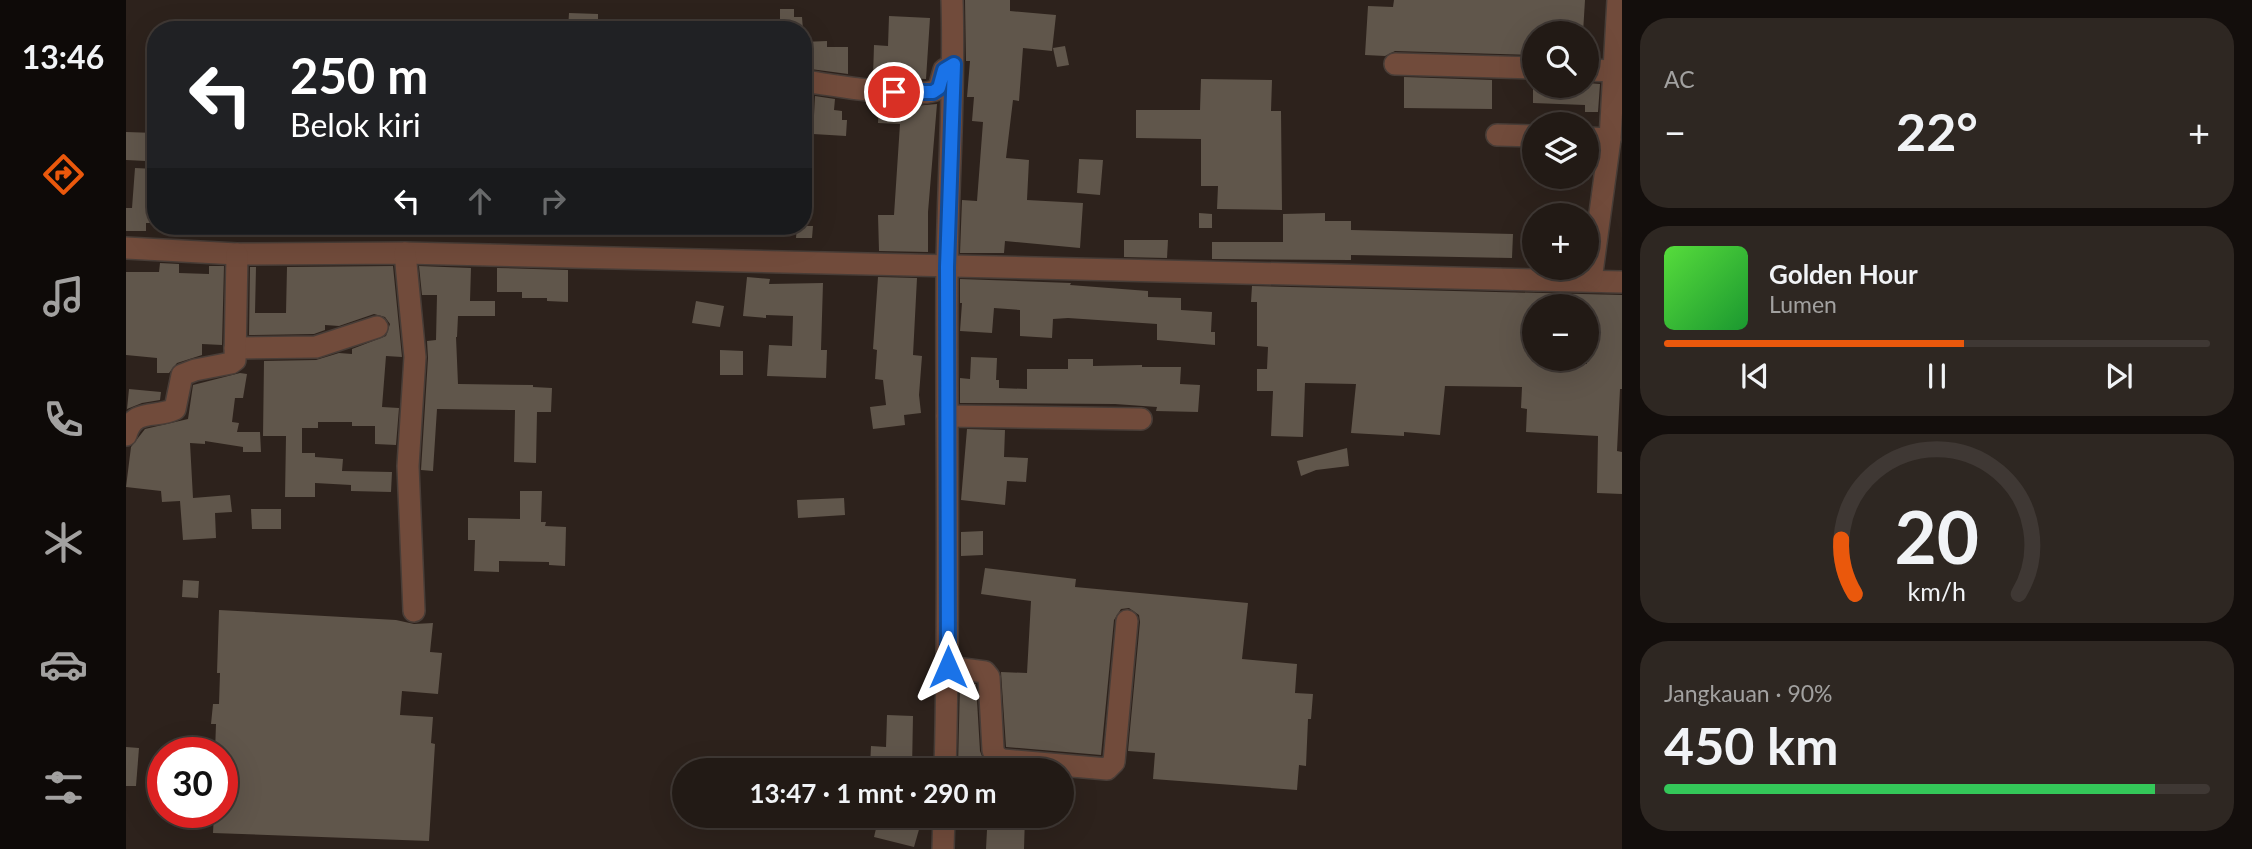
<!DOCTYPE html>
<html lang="id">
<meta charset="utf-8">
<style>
body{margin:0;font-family:Lato,sans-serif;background:#2e2722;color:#f1f3f6;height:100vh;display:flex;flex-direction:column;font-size:26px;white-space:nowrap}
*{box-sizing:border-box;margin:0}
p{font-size:23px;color:#a2a1a0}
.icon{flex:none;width:38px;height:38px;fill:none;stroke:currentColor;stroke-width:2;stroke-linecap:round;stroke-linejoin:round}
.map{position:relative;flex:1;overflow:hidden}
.side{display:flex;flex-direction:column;gap:18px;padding:18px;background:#130e0c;width:630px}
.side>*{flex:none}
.guide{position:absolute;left:21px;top:21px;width:665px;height:214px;border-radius:28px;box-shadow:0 7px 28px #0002,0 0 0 2px #3f3834;background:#202124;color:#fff;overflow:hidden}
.buttons{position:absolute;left:1396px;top:21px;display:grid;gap:14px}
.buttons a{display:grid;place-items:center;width:77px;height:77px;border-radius:50%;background:#221a15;box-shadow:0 7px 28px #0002,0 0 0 2px #3f3834;font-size:35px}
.speed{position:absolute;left:21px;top:737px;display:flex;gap:14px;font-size:35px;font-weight:700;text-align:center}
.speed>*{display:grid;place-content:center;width:91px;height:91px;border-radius:50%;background:#221a15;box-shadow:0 7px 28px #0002,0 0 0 2px #3f3834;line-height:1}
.speed .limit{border:10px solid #d22;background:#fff;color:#111}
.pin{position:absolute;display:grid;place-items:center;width:60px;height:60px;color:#fff;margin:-30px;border:4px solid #fff;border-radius:50%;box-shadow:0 2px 7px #0007}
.me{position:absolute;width:77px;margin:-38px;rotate:0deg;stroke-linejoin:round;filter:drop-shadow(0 0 5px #0008)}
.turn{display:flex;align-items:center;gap:24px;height:147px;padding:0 28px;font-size:32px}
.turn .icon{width:91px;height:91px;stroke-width:2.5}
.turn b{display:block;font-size:49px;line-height:60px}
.lanes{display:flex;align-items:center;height:66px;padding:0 28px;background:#0003;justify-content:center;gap:35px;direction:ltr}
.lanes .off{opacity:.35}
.big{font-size:52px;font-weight:700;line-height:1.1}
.side .widget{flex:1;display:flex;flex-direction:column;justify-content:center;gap:10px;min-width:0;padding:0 24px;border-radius:28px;background:#2e2722}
.side .dial{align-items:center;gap:0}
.dial svg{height:182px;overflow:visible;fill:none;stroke:#3f3834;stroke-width:7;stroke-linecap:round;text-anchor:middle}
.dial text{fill:#f1f3f6;stroke:none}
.song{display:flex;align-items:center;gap:21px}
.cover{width:84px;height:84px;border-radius:10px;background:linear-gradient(135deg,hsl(110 70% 55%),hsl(130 70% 35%))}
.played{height:7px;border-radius:4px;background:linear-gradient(90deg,#ea580c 55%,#3f3834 55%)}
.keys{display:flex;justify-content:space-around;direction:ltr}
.heat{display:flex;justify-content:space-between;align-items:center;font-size:38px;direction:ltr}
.charge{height:10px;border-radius:5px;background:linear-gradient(90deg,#34c759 90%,#3f3834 0)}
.trip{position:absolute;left:546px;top:758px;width:402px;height:70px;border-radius:35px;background:#221a15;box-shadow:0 7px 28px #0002,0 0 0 2px #3f3834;font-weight:700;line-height:70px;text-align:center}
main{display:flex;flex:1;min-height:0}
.dock{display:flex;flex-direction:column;width:126px;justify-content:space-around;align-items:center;background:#0e0a08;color:#a2a1a0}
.dock .icon{width:49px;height:49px}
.dock .selected{color:#ea580c}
.dock b{font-size:32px;color:#f1f3f6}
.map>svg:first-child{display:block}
</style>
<main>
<nav class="dock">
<b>13:46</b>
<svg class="icon selected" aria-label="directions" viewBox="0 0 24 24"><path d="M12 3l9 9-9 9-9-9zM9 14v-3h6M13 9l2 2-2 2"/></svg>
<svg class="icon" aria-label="music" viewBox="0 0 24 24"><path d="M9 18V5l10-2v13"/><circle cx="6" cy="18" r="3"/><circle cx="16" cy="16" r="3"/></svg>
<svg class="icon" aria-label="phone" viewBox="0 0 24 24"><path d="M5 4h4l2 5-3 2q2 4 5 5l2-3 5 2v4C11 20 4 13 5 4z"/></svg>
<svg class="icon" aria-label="climate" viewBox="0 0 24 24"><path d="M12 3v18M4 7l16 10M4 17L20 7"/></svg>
<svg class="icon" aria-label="car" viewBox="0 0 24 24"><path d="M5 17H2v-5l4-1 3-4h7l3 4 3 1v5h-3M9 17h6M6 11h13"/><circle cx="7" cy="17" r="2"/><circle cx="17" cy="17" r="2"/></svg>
<svg class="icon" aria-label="filters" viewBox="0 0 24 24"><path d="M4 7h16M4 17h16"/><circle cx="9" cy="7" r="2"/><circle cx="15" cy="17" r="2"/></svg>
</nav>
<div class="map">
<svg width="1496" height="849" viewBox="0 0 1496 849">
<rect width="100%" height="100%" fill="#2d221c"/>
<g fill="#60564b" fill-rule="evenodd">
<path d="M 839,0 L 884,0 L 884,11 L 930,15 L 926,51 L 897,48 L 893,101 L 887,100 L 880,158 L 903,160 L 901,200 L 957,203 L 954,248 L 879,241 L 878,253 L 834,253 L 836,200 L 851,201 L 857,122 L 846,121 L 848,97 L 841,97 L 844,61 L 840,61 Z"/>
<path d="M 1268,0 L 1459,0 L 1457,33 L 1409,33 L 1409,55 L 1269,51 L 1259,56 L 1239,55 L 1242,6 L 1267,7 Z"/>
<path d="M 654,9 L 668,9 L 668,17 L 676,17 L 677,30 L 654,30 Z"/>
<path d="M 443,13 L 472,14 L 472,30 L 442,30 Z"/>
<path d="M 763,16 L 804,18 L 800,79 L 747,77 L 748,45 L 762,46 Z"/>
<path d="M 701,41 L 701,47 L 722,47 L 722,74 L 677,68 L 677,42 Z"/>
<path d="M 939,46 L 943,65 L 931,67 L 927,48 Z"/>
<path d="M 1278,77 L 1366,80 L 1366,109 L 1278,108 Z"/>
<path d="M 1075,79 L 1146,80 L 1145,111 L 1155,111 L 1156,210 L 1091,209 L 1092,186 L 1075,186 L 1075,139 L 1010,138 L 1010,110 L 1074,110 Z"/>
<path d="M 1461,83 L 1474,84 L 1472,112 L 1459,112 L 1459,105 L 1407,103 L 1407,89 L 1460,91 Z"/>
<path d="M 689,96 L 709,99 L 708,110 L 716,111 L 716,120 L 721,120 L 720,136 L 687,134 Z"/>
<path d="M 753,104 L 788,106 L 811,104 L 802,212 L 802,252 L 753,251 L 752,215 L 768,215 L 774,124 L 752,123 Z"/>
<path d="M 0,132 L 30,133 L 30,144 L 20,145 L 20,161 L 0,160 Z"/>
<path d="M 953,159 L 977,160 L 974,195 L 951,193 Z"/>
<path d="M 9,168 L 30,169 L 30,223 L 20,223 L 20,231 L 0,231 L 0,208 L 6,208 Z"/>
<path d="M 1073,213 L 1086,214 L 1086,228 L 1073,228 Z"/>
<path d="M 1199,213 L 1199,221 L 1225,221 L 1225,230 L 1387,234 L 1386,258 L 1225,255 L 1225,260 L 1086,259 L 1086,242 L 1157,242 L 1157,214 Z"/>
<path d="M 671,226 L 687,226 L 686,238 L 670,238 Z"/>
<path d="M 998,240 L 1042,240 L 1041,258 L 998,257 Z"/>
<path d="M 34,263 L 53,264 L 53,273 L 83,274 L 83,266 L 98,266 L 96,345 L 76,344 L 76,355 L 51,363 L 43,373 L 31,373 L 31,358 L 0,355 L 0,272 L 33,272 Z"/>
<path d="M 267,266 L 276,357 L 260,356 L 256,407 L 273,408 L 270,445 L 249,444 L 249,426 L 226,426 L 226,422 L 192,422 L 192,428 L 176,428 L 176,453 L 189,453 L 189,457 L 217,459 L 216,471 L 266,472 L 265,492 L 225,491 L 225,485 L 189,483 L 189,497 L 159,497 L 160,436 L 137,436 L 138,361 L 190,360 L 213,353 L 226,354 L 226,349 L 260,336 L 264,324 L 259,317 L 248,314 L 213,326 L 199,325 L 199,330 L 188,334 L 123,335 L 124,267 L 130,267 L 129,313 L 160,313 L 161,267 Z"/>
<path d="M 293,266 L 345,268 L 344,301 L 369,301 L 369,316 L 332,316 L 331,337 L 330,337 L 332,384 L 407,385 L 407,387 L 426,388 L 425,412 L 411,412 L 410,463 L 388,462 L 389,410 L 311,409 L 307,471 L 295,470 L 302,358 L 301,341 L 310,340 L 311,295 L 296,295 Z"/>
<path d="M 371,268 L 442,270 L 442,302 L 421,301 L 421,298 L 396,298 L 396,292 L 371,292 Z"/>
<path d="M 621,277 L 644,279 L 643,284 L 697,283 L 695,350 L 701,350 L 700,378 L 641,376 L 643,345 L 666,346 L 667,316 L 640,315 L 640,318 L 617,316 Z"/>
<path d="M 752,277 L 791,278 L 787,355 L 796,356 L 793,395 L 795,413 L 778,415 L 779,425 L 747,429 L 744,407 L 760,405 L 757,380 L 749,379 L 751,350 L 747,349 Z"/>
<path d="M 834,279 L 945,283 L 944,285 L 1022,291 L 1022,297 L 1055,298 L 1055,310 L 1086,312 L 1085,332 L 1089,332 L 1089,345 L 1031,340 L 1031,324 L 942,318 L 927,319 L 926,338 L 894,336 L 894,310 L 868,308 L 866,333 L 834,331 L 836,303 L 834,303 Z"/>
<path d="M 1126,286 L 1496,295 L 1496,389 L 1494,389 L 1491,451 L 1496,452 L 1496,494 L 1471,493 L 1472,436 L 1400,432 L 1401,409 L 1395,408 L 1396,387 L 1319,386 L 1314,435 L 1278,432 L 1278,436 L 1225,433 L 1230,384 L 1179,383 L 1177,437 L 1145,436 L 1147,391 L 1131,391 L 1131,369 L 1141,369 L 1142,347 L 1131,346 L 1131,302 L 1125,302 ZM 1409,306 L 1461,306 L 1461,364 L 1409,363 Z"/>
<path d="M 570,301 L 598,306 L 594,327 L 566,323 Z"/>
<path d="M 594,350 L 617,351 L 617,375 L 594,375 Z"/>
<path d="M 845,357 L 871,358 L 870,380 L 873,380 L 873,388 L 901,389 L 901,369 L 942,369 L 942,359 L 967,359 L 967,366 L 1016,365 L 1016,367 L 1055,367 L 1054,384 L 1074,385 L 1072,412 L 1030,411 L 1031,407 L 989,404 L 834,403 L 834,378 L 844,379 Z"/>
<path d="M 114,373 L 121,374 L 117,398 L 109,398 L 106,422 L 113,423 L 111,432 L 134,432 L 135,452 L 117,452 L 117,447 L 79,441 L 79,444 L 64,443 L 67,498 L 104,495 L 106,512 L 89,513 L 90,538 L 57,540 L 54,501 L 36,502 L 35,491 L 0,487 L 5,447 L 19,429 L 62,419 L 67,385 Z"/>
<path d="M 3,389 L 35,392 L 34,400 L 16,403 L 1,409 Z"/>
<path d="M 841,429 L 879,430 L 878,457 L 902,458 L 900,482 L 881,481 L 879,505 L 835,500 Z"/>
<path d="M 1221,448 L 1223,466 L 1190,470 L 1175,476 L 1171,461 Z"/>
<path d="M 394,491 L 416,491 L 415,522 L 420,522 L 419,526 L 440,527 L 439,566 L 423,565 L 423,562 L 373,561 L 373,572 L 348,571 L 349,540 L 342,540 L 342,518 L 394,519 Z"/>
<path d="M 718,498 L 719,515 L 672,518 L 671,500 Z"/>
<path d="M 125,509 L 155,509 L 155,529 L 126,529 Z"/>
<path d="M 857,531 L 857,555 L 835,556 L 835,532 Z"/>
<path d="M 859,568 L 950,579 L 949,587 L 1122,603 L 1116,659 L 1171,664 L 1169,693 L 1187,694 L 1185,719 L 1182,719 L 1180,766 L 1173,765 L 1171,790 L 1027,779 L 1029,753 L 1002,751 L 1014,622 L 1013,615 L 1003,608 L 995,609 L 988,620 L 975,755 L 880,747 L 875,672 L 901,673 L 905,601 L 855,594 Z"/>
<path d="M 57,580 L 73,581 L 72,598 L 56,597 Z"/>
<path d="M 93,610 L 270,620 L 288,624 L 307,623 L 304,652 L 316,653 L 312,694 L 276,691 L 274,715 L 307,717 L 305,743 L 309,744 L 303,841 L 87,833 L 88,813 L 96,813 L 96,752 L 89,752 L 90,724 L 85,724 L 87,704 L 93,704 L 94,673 L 91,673 Z"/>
<path d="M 834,682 L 850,684 L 854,751 L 859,764 L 859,770 L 832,768 Z"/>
<path d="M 761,715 L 787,716 L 786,769 L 744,767 L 745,746 L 760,747 Z"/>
<path d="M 0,747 L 13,748 L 10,786 L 0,786 Z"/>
<path d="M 753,816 L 794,826 L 788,847 L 748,837 Z"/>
<path d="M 852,816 L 899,816 L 898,849 L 860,849 L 861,830 L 851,830 Z"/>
</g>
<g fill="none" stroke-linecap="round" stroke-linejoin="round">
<g stroke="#483d37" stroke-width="24">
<g id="minor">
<path d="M 1269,64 L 1409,68"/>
<path d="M 1461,70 L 1489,71"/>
<path d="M 677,81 C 702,84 797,102 813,88 L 818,70 L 826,65"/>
<path d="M 1371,135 L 1409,136"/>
<path d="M 1461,138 L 1484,139"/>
<path d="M 0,248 L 111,254 L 279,253 L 1496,282"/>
<path d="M 279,253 L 289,357 L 282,466 L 288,611"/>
<path d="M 1465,280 L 1484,139 L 1492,0"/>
<path d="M 109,348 L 190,347 L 251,327"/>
<path d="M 821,416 L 1015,419"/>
<path d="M 0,435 C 8,407 29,419 49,409 L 56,375 L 69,370 L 105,363 L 109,360 L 111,254"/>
<path d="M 822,667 L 859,672 L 863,677 L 867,750 L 870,757 L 877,760 L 981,769 L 988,762 L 1001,621"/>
<path d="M 819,770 C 824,604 820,437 821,271 C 822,180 829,90 826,0"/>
<path d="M 817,849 L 818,816"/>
</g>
</g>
<use href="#minor" stroke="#714b3b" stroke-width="21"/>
</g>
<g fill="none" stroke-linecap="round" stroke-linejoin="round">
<g stroke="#114b97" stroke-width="18">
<path id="route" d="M 768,92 L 807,92 L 813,88 L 818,70 L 828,64 L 821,267 L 822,667"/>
</g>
<use href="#route" stroke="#1a73e8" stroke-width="12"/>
</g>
</svg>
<div class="buttons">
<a><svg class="icon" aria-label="search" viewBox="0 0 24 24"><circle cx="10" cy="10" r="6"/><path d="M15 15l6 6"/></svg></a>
<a><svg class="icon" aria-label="layers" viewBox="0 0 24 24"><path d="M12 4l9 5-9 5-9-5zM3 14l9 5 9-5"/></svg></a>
<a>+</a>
<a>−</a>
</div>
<div class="speed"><div class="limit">30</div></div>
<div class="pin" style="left:768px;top:92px;background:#d93025"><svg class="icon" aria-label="arrive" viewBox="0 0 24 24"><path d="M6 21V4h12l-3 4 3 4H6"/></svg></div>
<svg class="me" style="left:822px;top:667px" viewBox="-20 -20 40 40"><path d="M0-17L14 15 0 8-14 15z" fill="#1a73e8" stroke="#fff" stroke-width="4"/></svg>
<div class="trip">13:47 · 1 mnt · 290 m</div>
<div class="guide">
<div class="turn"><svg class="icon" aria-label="left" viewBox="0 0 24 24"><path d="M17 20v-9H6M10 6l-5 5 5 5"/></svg><div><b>250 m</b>Belok kiri</div></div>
<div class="lanes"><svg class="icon" aria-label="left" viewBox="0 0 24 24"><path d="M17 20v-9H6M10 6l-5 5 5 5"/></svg><svg class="icon off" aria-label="ahead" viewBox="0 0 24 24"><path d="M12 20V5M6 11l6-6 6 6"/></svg><svg class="icon off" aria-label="right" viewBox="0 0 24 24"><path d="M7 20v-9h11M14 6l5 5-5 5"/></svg></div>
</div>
</div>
<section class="side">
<div class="widget"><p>AC</p>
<div class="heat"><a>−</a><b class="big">22°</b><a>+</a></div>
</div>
<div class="widget">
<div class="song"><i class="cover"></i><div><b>Golden Hour</b><p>Lumen</p></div></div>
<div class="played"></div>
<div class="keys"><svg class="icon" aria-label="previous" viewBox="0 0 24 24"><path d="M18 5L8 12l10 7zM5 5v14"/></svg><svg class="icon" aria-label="pause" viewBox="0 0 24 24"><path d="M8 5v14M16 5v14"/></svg><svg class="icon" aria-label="next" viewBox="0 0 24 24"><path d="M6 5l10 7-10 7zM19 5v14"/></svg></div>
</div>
<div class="widget dial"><svg viewBox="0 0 100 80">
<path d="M14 69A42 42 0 1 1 86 69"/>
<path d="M14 69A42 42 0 0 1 8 45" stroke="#ea580c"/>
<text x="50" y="56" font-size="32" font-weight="700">20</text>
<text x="50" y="72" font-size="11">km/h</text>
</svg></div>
<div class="widget"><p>Jangkauan · 90%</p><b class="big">450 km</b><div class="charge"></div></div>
</section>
</main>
